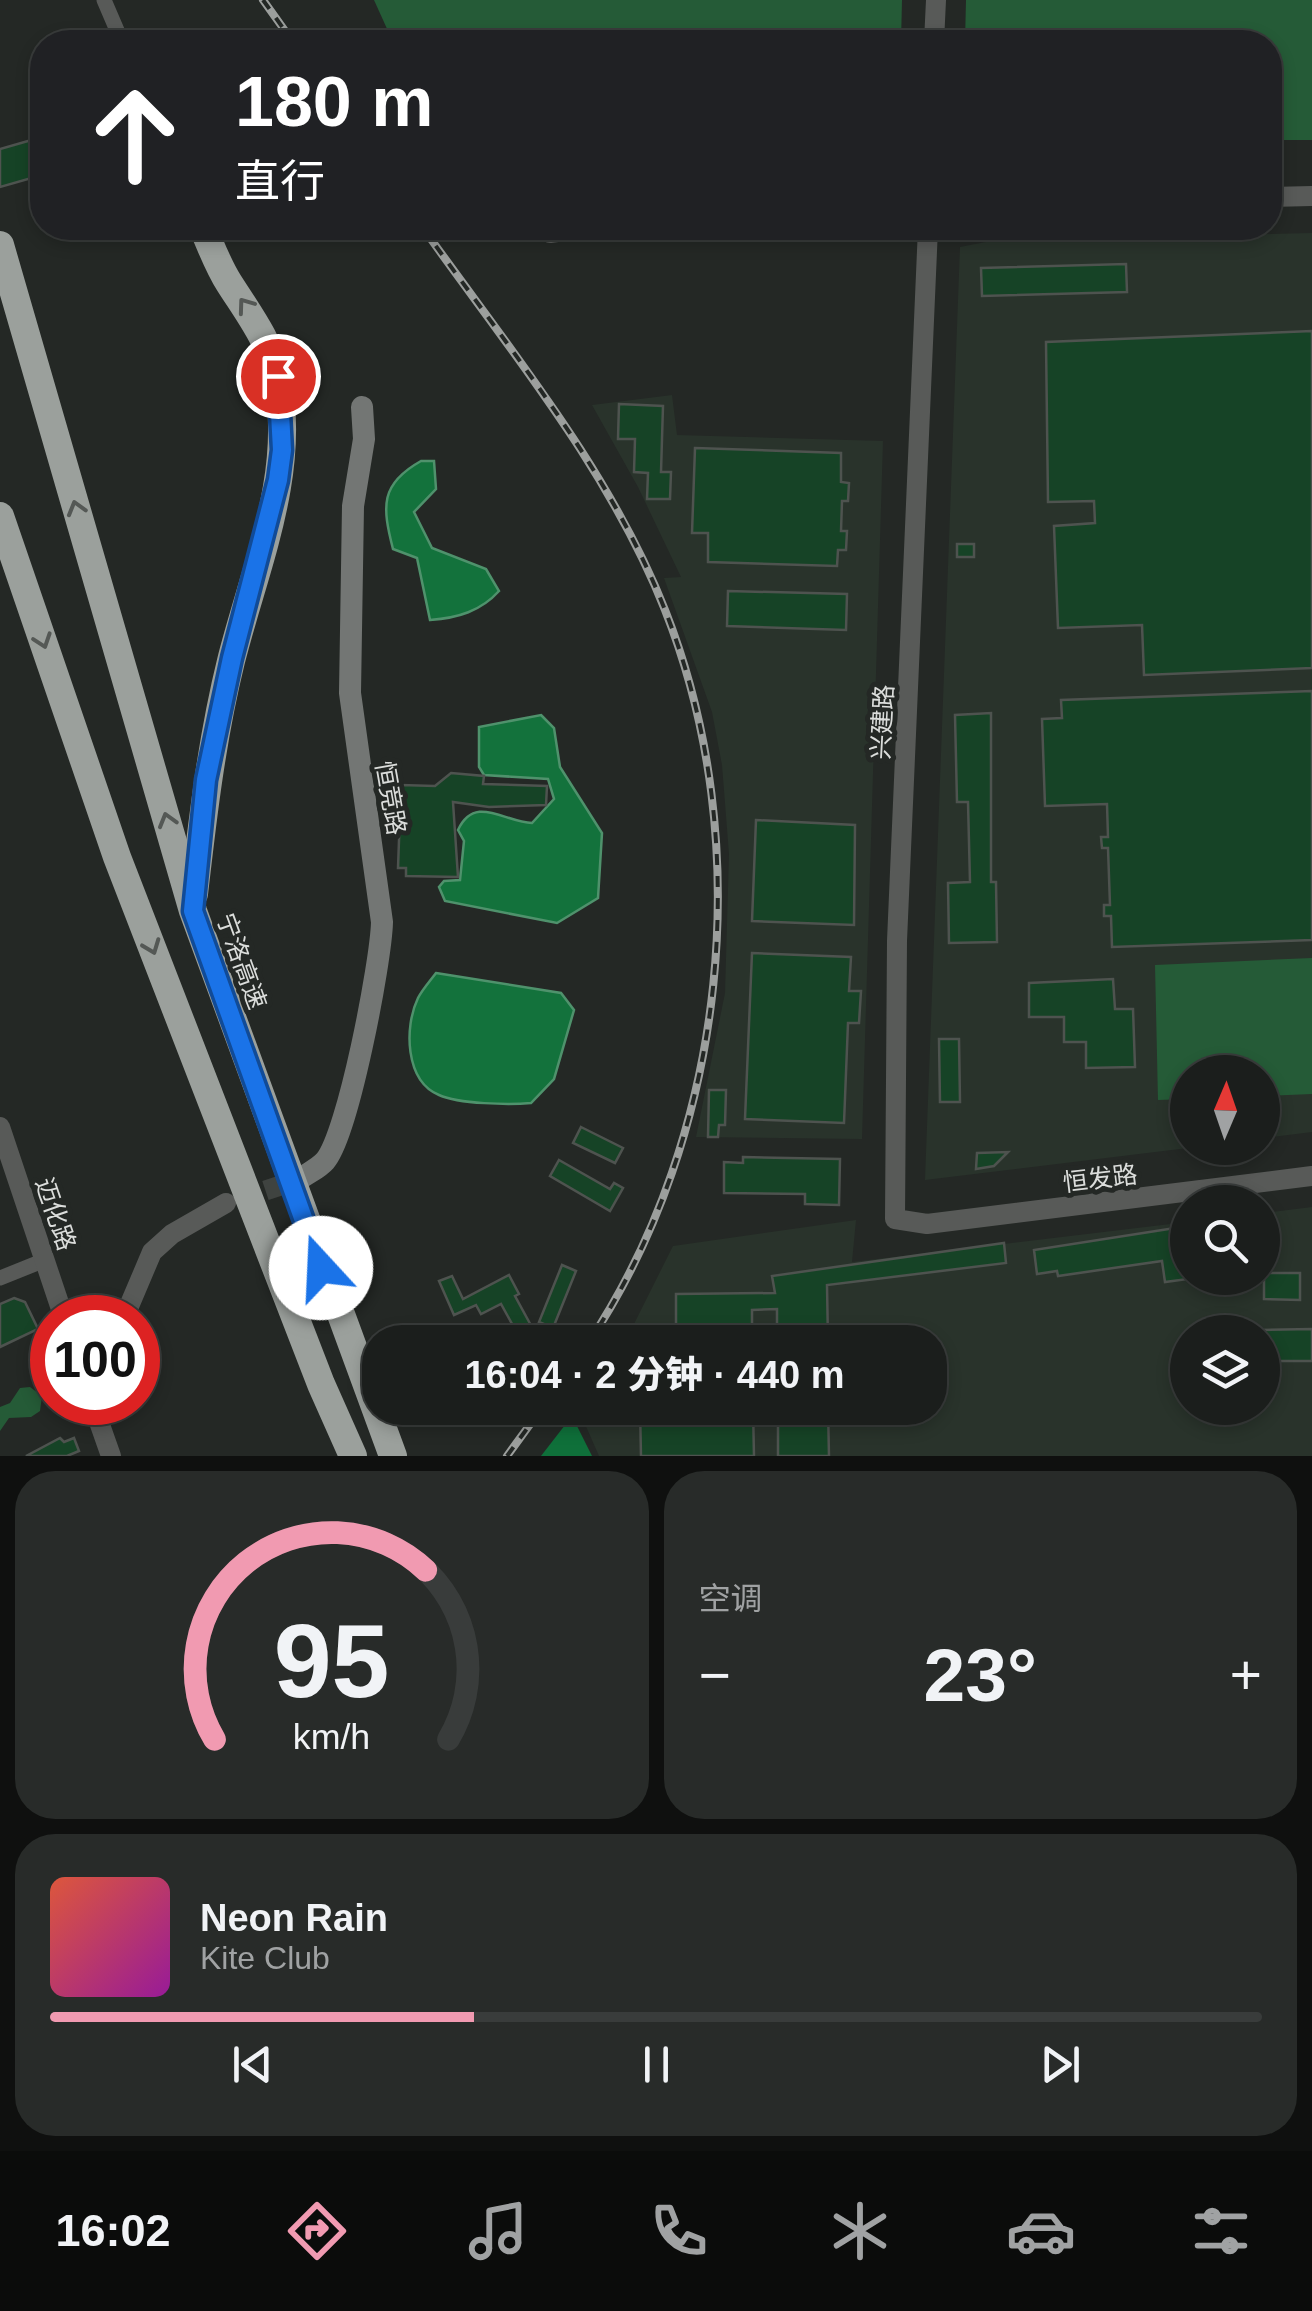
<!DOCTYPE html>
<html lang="zh">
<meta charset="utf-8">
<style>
body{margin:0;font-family:Helvetica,"Noto Sans SC",sans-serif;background:#282b29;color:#f1f3f6;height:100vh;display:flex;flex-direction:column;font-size:38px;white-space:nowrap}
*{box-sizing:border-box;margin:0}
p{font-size:32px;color:#a0a2a3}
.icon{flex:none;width:55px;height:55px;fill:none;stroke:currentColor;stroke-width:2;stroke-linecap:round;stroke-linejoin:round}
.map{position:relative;height:1456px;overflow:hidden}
.drawer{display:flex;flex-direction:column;gap:15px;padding:15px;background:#0f100f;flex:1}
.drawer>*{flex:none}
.banner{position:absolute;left:30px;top:30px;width:1252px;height:210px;border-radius:40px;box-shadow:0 5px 15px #0003,0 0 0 2px #393c3b;background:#202124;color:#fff;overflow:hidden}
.needle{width:65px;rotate:2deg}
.tools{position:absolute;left:1170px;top:1055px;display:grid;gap:20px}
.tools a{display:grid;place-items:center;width:110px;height:110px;border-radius:50%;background:#1b1e1c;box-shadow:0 5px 15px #0003,0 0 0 2px #393c3b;font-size:50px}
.speed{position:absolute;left:30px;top:1295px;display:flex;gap:20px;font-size:50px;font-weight:700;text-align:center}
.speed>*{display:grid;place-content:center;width:130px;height:130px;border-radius:50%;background:#1b1e1c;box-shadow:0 5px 15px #0003,0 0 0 2px #393c3b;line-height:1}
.speed .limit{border:15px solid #d22;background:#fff;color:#111}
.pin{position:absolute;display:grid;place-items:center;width:85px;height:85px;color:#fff;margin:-42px;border:5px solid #fff;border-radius:50%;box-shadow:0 2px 10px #0007}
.me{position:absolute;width:110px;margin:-55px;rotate:340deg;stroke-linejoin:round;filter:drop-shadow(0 0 8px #0008)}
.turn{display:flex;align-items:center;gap:35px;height:210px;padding:0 40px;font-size:45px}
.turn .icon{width:130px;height:130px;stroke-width:2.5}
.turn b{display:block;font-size:70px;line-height:85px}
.big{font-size:75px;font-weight:800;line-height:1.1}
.drawer .tile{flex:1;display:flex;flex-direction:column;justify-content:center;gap:15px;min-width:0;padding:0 35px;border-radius:40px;background:#282b29}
.drawer .dial{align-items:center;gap:0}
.dial svg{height:260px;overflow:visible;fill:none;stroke:#393c3b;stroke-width:7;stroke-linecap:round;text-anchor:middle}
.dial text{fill:#f1f3f6;stroke:none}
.song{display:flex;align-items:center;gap:30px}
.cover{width:120px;height:120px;border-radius:15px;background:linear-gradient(135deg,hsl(10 70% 55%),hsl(300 70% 35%))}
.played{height:10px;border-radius:5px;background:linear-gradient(90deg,#f19ab1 35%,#393c3b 35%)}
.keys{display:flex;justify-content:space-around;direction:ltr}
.heat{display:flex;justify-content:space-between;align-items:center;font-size:55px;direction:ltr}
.drawer .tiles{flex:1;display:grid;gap:15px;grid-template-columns:1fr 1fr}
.tile:last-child{grid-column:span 2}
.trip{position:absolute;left:362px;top:1325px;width:585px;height:100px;border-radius:40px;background:#1b1e1c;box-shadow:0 5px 15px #0003,0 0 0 2px #393c3b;font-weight:800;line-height:100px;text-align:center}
.tabs{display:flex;height:160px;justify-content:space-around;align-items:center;background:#0b0c0b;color:#a0a2a3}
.tabs .icon{width:70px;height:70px}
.tabs .active{color:#f19ab1}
.tabs b{font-size:45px;color:#f1f3f6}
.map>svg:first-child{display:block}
</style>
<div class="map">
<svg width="1312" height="1456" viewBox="0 0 1312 1456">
<rect width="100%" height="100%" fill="#242825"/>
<g fill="#29332b" fill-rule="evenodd">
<path d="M 1312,233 L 1312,1132 L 1263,1138 L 1262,1072 L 1188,1072 L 1188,1148 L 925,1180 L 960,247 L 991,241 Z"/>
<path d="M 672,395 L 677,435 L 883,441 L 862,1139 L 696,1137 L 725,993 L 729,854 L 722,765 L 712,712 L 664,578 L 681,577 L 638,487 L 592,405 Z"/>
<path d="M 1312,1207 L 1312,1456 L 599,1456 L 578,1408 L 930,1408 L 930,1342 L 625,1342 L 673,1246 L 856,1220 L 852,1262 L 1187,1222 L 1188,1278 L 1262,1278 L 1263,1213 ZM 1188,1332 L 1262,1332 L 1262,1408 L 1188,1408 Z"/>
</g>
<g fill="#255b37">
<path d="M 374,0 L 902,0 L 901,42 L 393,42 Z"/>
<path d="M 966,0 L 1312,0 L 1312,140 L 1270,140 L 1270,42 L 965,42 Z"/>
<path d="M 1312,958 L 1312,1094 L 1263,1096 L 1262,1072 L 1188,1072 L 1187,1099 L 1158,1100 L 1155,965 Z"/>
<path d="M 30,1387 L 42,1396 L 40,1411 L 31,1417 L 9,1418 L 0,1431 L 0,1407 L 10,1403 L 20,1388 Z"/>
</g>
<path fill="#0f703a" d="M 572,1416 L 592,1456 L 541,1456 Z"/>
<g fill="#13723c" stroke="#4f926c" stroke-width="2.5">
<path d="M 421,461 L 434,461 L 436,489 L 414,512 L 432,548 L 486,569 L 499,591 C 481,611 458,618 430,620 L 417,558 L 393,549 C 382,506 380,484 421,461 Z"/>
<path d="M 541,715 L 554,728 L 560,767 L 602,833 L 598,898 L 557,923 L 445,901 L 439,887 L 444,881 L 460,880 L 464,841 L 458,830 C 475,794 504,822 532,823 L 554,799 L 548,779 L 484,775 L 479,767 L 479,727 Z"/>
<path d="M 436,973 L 561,993 L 574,1010 L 554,1079 L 531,1103 C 509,1105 459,1104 439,1095 C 405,1081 404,1027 418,998 C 422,990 430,981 436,973 Z"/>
</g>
<g fill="#164326" stroke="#4e534f" stroke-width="2.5">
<path d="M 42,137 L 42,175 L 0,187 L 0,149 Z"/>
<path d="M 1126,264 L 1127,292 L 982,296 L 981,268 Z"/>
<path d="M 1312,331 L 1312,668 L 1144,675 L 1142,625 L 1058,628 L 1054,526 L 1095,523 L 1094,501 L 1048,502 L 1046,342 Z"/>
<path d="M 619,404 L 663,406 L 661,472 L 671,472 L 670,499 L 647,499 L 648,473 L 634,472 L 635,439 L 618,439 Z"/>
<path d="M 695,448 L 841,453 L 841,482 L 849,483 L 848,501 L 842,501 L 841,531 L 847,531 L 846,550 L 838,550 L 837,566 L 708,562 L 708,533 L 692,533 Z"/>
<rect x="957" y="544" width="17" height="13"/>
<path d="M 728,591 L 847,594 L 846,630 L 727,626 Z"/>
<path d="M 1312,691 L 1312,940 L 1112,947 L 1111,916 L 1104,916 L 1104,905 L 1110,905 L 1108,848 L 1102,848 L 1101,837 L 1108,837 L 1107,804 L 1045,806 L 1042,719 L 1062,718 L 1061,700 Z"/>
<path d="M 991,713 L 991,882 L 996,882 L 997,942 L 949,943 L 948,883 L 970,882 L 968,802 L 957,802 L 955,715 Z"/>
<path d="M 451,773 L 484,776 L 483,784 L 547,786 L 546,805 L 489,807 L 453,802 L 458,877 L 406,876 L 406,868 L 398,868 L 401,785 L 435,786 Z"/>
<path d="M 756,820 L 855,825 L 854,925 L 752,921 Z"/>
<path d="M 752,953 L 851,957 L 849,991 L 861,991 L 859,1023 L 848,1023 L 844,1123 L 745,1119 Z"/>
<path d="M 1113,979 L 1115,1009 L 1133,1009 L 1135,1067 L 1086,1068 L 1086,1042 L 1064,1042 L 1064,1017 L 1029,1017 L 1029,983 Z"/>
<path d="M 939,1039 L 959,1039 L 960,1102 L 940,1102 Z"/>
<path d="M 709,1090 L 726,1090 L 725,1125 L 719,1125 L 718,1137 L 708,1137 Z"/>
<path d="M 581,1127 L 623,1148 L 615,1163 L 573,1143 Z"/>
<path d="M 1008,1152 L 994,1166 L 976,1169 L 977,1153 Z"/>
<path d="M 743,1157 L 840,1159 L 839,1205 L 805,1204 L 805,1194 L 724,1193 L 724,1162 L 743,1163 Z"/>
<path d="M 559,1160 L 610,1189 L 614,1183 L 623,1188 L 610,1211 L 550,1176 Z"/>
<path d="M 1188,1226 L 1188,1279 L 1165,1282 L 1162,1261 L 1058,1276 L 1057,1271 L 1037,1274 L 1034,1250 Z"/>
<path d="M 1004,1243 L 1006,1263 L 827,1285 L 828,1342 L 777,1342 L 777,1309 L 752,1310 L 752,1342 L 676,1342 L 676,1294 L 775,1293 L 772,1276 Z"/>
<path d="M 562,1265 L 576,1271 L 553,1328 L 539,1322 Z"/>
<path d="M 1264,1273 L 1300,1273 L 1300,1300 L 1264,1299 Z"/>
<path d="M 509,1275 L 519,1294 L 515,1296 L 540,1342 L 522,1342 L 501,1304 L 481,1314 L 476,1305 L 454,1315 L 439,1281 L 452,1276 L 463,1299 Z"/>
<path d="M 14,1298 L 25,1302 L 38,1329 L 0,1347 L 0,1304 Z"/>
<path d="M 1312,1329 L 1312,1361 L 1262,1361 L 1262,1330 Z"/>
<path d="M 640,1408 L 753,1408 L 754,1456 L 641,1456 Z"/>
<path d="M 778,1408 L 828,1408 L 829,1456 L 778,1456 Z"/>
<path d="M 60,1438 L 64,1442 L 74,1438 L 79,1451 L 67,1456 L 26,1456 Z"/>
</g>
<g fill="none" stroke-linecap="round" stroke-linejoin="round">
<path stroke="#3f4340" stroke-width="20" stroke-dasharray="20 10" stroke-linecap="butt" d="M 237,1200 L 300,1179"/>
<g stroke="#585a58" stroke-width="15">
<path d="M 104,0 L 122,42"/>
<path d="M 0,1278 L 45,1260"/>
</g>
<g stroke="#585a58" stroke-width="20">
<path d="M 934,42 L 936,0"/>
<path d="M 1270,197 L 1312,196"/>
<path d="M 928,228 L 897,941 L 895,1219 L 927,1224 L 1312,1176"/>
<path d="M 550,233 L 586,228"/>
<path d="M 0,1127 L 64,1318"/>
<path d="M 124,1318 L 152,1252 L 172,1234 L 226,1203"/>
<path d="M 92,1402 L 111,1456"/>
</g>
<path stroke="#737674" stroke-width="22" d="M 300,1179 C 308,1173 319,1168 325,1161 C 348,1135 381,962 382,922 L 350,693 L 353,506 L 364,439 L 362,407"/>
<g stroke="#9ba09c" stroke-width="28">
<path d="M 0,245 L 193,911 L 393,1456"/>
<path d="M 0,516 L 117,857 L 321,1384 L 353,1456"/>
<path d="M 194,894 C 203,815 212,738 231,661 C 254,569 297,474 277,377 C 270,341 248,313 229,283 C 218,266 211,246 203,228"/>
</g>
<g stroke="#9c9f9d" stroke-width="8">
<g id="rail">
<path d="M 263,0 L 293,42"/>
<path d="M 423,228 C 509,349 610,470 665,610 C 757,842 727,1134 589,1342"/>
<path d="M 507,1456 L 542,1408"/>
</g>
</g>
<use href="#rail" stroke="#242825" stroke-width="4" stroke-dasharray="11" stroke-linecap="butt"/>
</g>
<defs><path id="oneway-chevron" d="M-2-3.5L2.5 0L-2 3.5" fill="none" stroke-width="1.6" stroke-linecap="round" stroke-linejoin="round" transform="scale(2.5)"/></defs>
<g stroke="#545855">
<use href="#oneway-chevron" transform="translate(245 305) rotate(-126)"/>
<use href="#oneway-chevron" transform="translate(76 508) rotate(-106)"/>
<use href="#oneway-chevron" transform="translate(43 641) rotate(71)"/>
<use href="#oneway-chevron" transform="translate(167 820) rotate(-106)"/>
<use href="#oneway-chevron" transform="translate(152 947) rotate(69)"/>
</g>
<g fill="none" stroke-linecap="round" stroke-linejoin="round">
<g stroke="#114b97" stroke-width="25">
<path id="route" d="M 278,376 L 282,450 L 278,480 L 232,658 L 206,780 L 193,911 L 321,1268"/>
</g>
<use href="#route" stroke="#1a73e8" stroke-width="18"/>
</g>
<g text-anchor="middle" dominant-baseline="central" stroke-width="10" stroke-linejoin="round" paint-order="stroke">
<g font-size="25" fill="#dbdddb" stroke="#242825">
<text transform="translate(882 722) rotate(-87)">兴建路</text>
<text transform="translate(391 798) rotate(80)">恒竞路</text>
<text transform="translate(242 961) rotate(70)">宁洛高速</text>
<text transform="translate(1100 1178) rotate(-7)">恒发路</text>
<text transform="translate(56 1214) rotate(71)">迈化路</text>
</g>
</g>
</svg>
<div class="tools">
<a><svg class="needle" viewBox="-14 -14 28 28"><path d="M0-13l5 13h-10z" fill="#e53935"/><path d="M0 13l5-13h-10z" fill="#a0a2a3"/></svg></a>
<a><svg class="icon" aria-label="search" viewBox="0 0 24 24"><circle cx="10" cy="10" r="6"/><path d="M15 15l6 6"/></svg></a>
<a><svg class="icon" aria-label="layers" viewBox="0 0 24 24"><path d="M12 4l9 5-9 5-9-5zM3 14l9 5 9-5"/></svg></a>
</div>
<div class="speed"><div class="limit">100</div></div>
<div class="pin" style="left:278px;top:376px;background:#d93025"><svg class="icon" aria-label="arrive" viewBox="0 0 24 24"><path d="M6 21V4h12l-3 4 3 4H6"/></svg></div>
<svg class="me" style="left:321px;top:1268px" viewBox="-20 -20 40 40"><circle r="19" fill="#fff"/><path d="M0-13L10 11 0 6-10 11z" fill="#1a73e8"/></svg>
<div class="trip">16:04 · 2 分钟 · 440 m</div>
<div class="banner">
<div class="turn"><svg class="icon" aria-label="ahead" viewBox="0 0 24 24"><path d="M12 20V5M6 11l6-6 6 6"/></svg><div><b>180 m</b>直行</div></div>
</div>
</div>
<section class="drawer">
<div class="tiles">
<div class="tile dial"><svg viewBox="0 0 100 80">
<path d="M14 69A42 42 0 1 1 86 69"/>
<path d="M14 69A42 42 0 0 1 79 17" stroke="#f19ab1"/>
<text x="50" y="56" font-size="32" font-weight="700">95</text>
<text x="50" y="72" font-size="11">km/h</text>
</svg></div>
<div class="tile"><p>空调</p>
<div class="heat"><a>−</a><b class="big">23°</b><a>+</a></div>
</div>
<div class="tile">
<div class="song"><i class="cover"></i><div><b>Neon Rain</b><p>Kite Club</p></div></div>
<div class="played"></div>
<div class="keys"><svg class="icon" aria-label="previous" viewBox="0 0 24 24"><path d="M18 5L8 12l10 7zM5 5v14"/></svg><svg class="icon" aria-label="pause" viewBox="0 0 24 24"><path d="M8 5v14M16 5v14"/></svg><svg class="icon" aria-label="next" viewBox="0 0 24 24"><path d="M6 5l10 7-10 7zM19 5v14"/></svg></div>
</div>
</div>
</section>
<nav class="tabs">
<b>16:02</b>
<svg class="icon active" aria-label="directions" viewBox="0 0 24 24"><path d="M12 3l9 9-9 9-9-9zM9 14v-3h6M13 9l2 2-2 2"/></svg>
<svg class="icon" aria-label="music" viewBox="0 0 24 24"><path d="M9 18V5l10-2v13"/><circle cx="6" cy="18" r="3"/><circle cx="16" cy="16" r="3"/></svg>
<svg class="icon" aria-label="phone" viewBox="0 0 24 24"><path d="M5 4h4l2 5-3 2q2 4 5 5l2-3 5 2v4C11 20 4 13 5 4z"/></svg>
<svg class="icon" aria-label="climate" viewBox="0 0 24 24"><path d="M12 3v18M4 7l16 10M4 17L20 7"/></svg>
<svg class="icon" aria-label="car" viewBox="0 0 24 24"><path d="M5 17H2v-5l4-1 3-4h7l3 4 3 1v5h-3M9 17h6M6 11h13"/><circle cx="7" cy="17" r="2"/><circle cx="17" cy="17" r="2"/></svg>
<svg class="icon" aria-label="filters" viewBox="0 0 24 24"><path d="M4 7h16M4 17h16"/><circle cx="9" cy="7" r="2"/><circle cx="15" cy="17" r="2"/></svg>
</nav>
